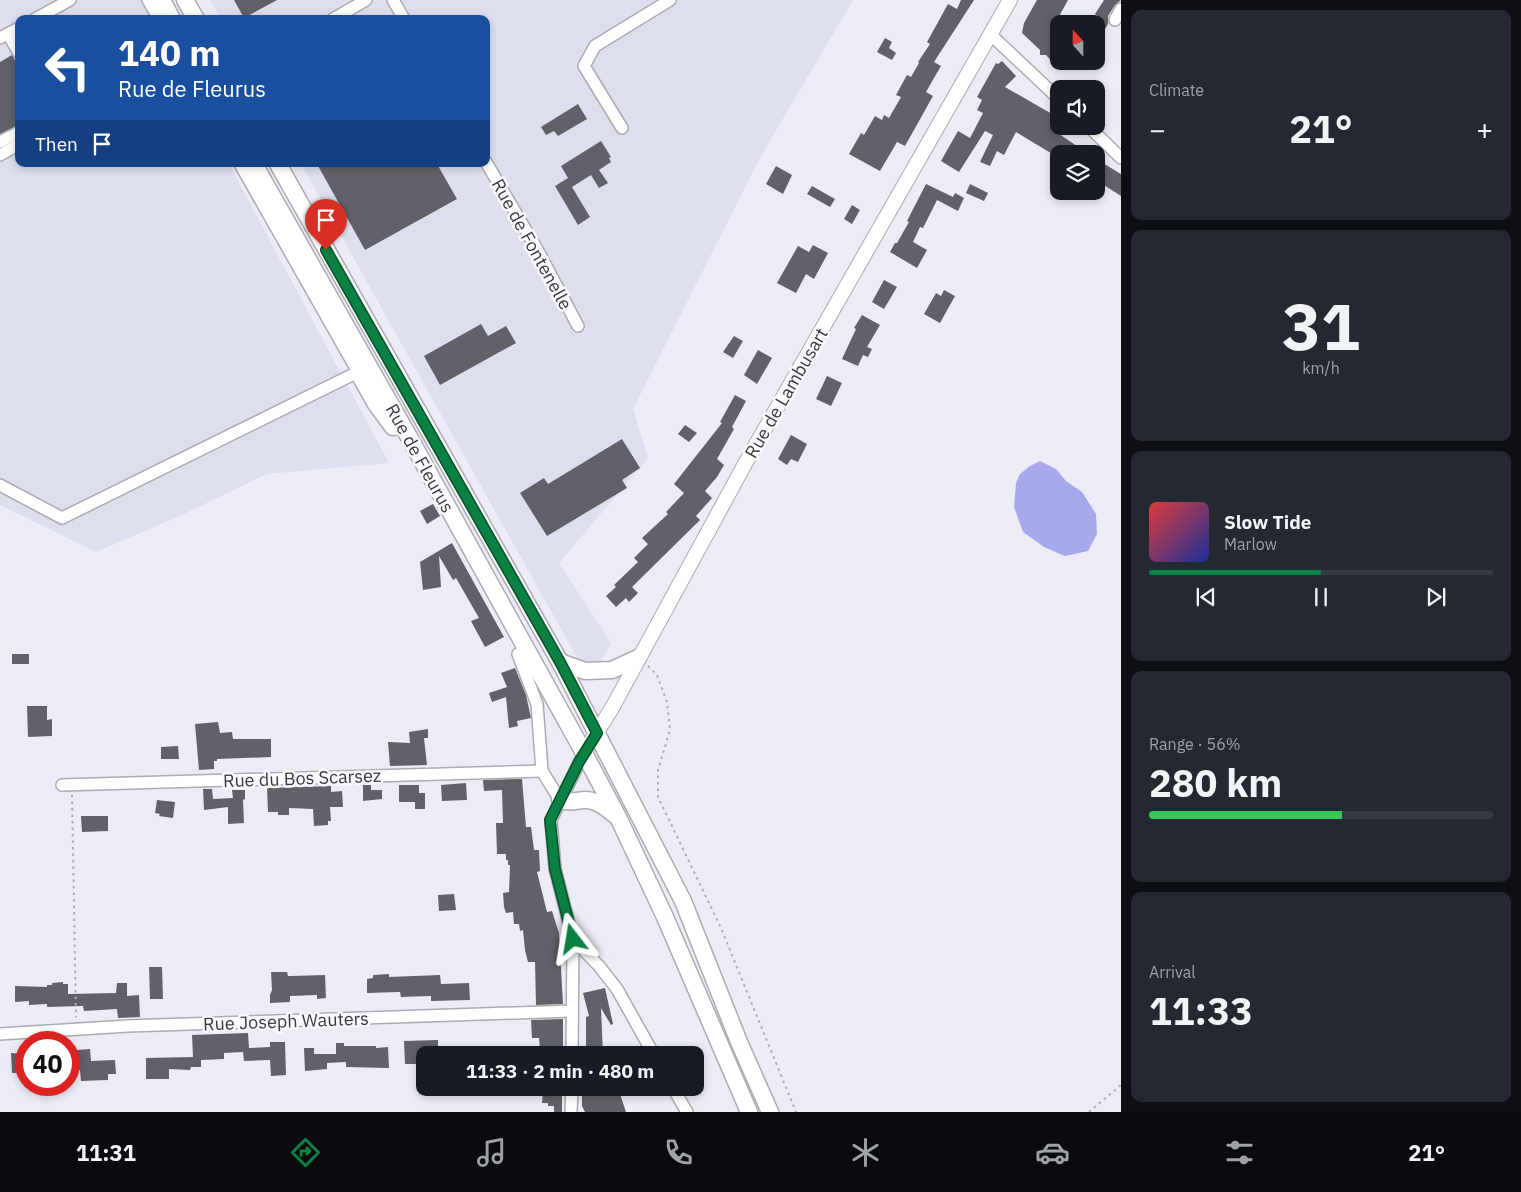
<!DOCTYPE html>
<meta charset="utf-8">
<style>
body{margin:0;font-family:"IBM Plex Sans",sans-serif;background:#242831;color:#f1f3f6;height:100vh;display:flex;flex-direction:column;font-size:19px;white-space:nowrap}
*{box-sizing:border-box;margin:0}
p{font-size:16px;color:#9ea1a6}
.icon{flex:none;width:28px;height:28px;fill:none;stroke:currentColor;stroke-width:2;stroke-linecap:round;stroke-linejoin:round}
.map{position:relative;flex:1;overflow:hidden}
.panel{display:flex;flex-direction:column;gap:10px;padding:10px;background:#0d0f14;width:400px}
.panel>*{flex:none}
.hud{position:absolute;left:15px;top:15px;width:475px;height:152px;border-radius:10px;box-shadow:0 2px 8px #0003;background:#1a4fa0;color:#fff;overflow:hidden}
.needle{width:32px;rotate:339deg}
.tools{position:absolute;left:1050px;top:15px;display:grid;gap:10px}
.tools a{display:grid;place-items:center;width:55px;height:55px;border-radius:10px;background:#171b24;box-shadow:0 2px 8px #0003;font-size:25px}
.speed{position:absolute;left:15px;top:1031px;display:flex;gap:10px;font-size:25px;font-weight:700;text-align:center}
.speed>*{display:grid;place-content:center;width:65px;height:65px;border-radius:50%;background:#171b24;box-shadow:0 2px 8px #0003;line-height:1}
.speed .limit{border:8px solid #d22;background:#fff;color:#111}
.pin{position:absolute;display:grid;place-items:center;width:42px;height:42px;color:#fff;margin:-51px -21px;border-radius:50% 50% 50% 0;rotate:-45deg;box-shadow:0 0 5px #0007}
.pin .icon{rotate:45deg}
.me{position:absolute;width:55px;margin:-28px;rotate:346deg;stroke-linejoin:round;filter:drop-shadow(0 0 4px #0008)}
.turn{display:flex;align-items:center;gap:18px;height:105px;padding:0 20px;font-size:22px}
.turn .icon{width:65px;height:65px;stroke-width:2.5}
.turn b{display:block;font-size:35px;line-height:42px}
.then{display:flex;align-items:center;height:48px;padding:0 20px;background:#0003;gap:10px;font-size:19px}
.big{font-size:38px;font-weight:700;line-height:1.1}
.panel .card{flex:1;display:flex;flex-direction:column;justify-content:center;gap:8px;min-width:0;padding:0 18px;border-radius:10px;background:#242831}
.panel .dial{align-items:center;gap:0}
.dial b{font-size:65px;line-height:1}
.song{display:flex;align-items:center;gap:15px}
.cover{width:60px;height:60px;border-radius:8px;background:linear-gradient(135deg,hsl(0 70% 55%),hsl(230 70% 35%))}
.played{height:5px;border-radius:2px;background:linear-gradient(90deg,#0b8043 50%,#363941 50%)}
.keys{display:flex;justify-content:space-around;direction:ltr}
.heat{display:flex;justify-content:space-between;align-items:center;font-size:28px;direction:ltr}
.charge{height:8px;border-radius:4px;background:linear-gradient(90deg,#34c759 56%,#363941 0)}
.trip{position:absolute;left:416px;top:1046px;width:288px;height:50px;border-radius:10px;background:#171b24;box-shadow:0 2px 8px #0003;font-weight:700;line-height:50px;text-align:center}
.dock{display:flex;height:80px;justify-content:space-around;align-items:center;background:#090b0e;color:#9ea1a6}
.dock .icon{width:35px;height:35px}
.dock .current{color:#0b8043}
.dock b{font-size:22px;color:#f1f3f6}
main{display:flex;flex:1;min-height:0}
.map>svg:first-child{display:block}
</style>
<main>
<div class="map">
<svg width="1121" height="1112" viewBox="0 0 1121 1112">
<rect width="100%" height="100%" fill="#ebecf5"/>
<g fill="#dedfee">
<path d="M 0,0 L 142,0 L 152,19 L 19,19 L 19,164 L 229,164 L 389,463 L 267,474 L 184,514 L 96,552 L 0,505 Z"/>
<path d="M 210,0 L 853,0 L 761,156 L 633,409 L 648,458 L 559,563 L 611,643 L 590,681 L 301,164 L 486,164 L 486,19 L 221,19 Z"/>
</g>
<path fill="#a8a8ed" d="M 1040,461 L 1056,469 L 1066,481 L 1082,492 L 1096,514 L 1097,534 L 1088,551 L 1065,556 L 1044,547 L 1023,532 L 1014,507 L 1016,483 L 1020,474 L 1030,466 Z"/>
<g fill="#616169">
<path d="M 234,0 L 277,0 L 244,18 Z"/>
<path d="M 961,0 L 974,0 L 934,62 L 941,66 L 926,92 L 933,96 L 905,146 L 897,142 L 880,171 L 849,154 L 861,133 L 864,135 L 875,116 L 882,120 L 884,115 L 889,118 L 901,97 L 896,95 L 902,84 L 907,75 L 911,77 L 919,63 L 918,62 L 930,44 L 927,42 L 948,4 L 957,9 Z"/>
<path d="M 1037,0 L 1068,0 L 1051,31 L 1059,35 L 1059,69 L 1046,55 L 1040,55 L 1040,50 L 1022,33 L 1024,23 Z"/>
<path d="M 1104,0 L 1121,0 L 1115,5 L 1108,16 L 1108,24 L 1105,29 L 1098,25 L 1102,18 L 1095,14 Z"/>
<path d="M 885,38 L 892,42 L 889,48 L 896,53 L 892,60 L 877,52 Z"/>
<path d="M 12,55 L 19,68 L 19,125 L 0,134 L 0,62 Z"/>
<path d="M 1002,61 L 1016,76 L 1005,87 L 1059,118 L 1059,126 L 1064,126 L 1059,134 L 1089,154 L 1064,154 L 1057,150 L 1054,155 L 1016,132 L 1004,155 L 997,151 L 990,166 L 980,162 L 993,135 L 985,131 L 959,172 L 941,161 L 958,131 L 970,138 L 983,113 L 977,110 L 982,100 L 977,97 L 996,63 L 998,64 Z"/>
<path d="M 578,104 L 587,119 L 558,136 L 554,131 L 546,135 L 541,127 Z"/>
<path d="M 601,141 L 611,157 L 609,158 L 611,162 L 599,170 L 608,183 L 599,188 L 591,175 L 572,187 L 590,217 L 578,225 L 555,186 L 568,178 L 561,166 Z"/>
<path d="M 1096,159 L 1121,174 L 1121,196 L 1096,180 Z"/>
<path d="M 317,164 L 437,164 L 457,199 L 365,250 Z"/>
<path d="M 776,166 L 792,175 L 783,194 L 766,184 Z"/>
<path d="M 926,184 L 953,197 L 955,193 L 964,198 L 958,211 L 937,200 L 923,228 L 920,227 L 913,242 L 927,250 L 917,268 L 890,252 L 895,243 L 897,243 L 909,222 L 907,221 Z"/>
<path d="M 970,184 L 988,193 L 984,201 L 966,193 Z"/>
<path d="M 812,186 L 835,199 L 830,207 L 807,194 Z"/>
<path d="M 852,205 L 860,210 L 852,224 L 844,219 Z"/>
<path d="M 813,245 L 828,253 L 814,279 L 806,274 L 796,293 L 777,283 L 798,246 L 809,252 Z"/>
<path d="M 884,280 L 897,287 L 884,309 L 872,302 Z"/>
<path d="M 944,290 L 955,296 L 940,323 L 924,314 L 936,293 L 941,296 Z"/>
<path d="M 862,315 L 880,325 L 867,347 L 872,349 L 868,357 L 863,355 L 858,366 L 842,359 L 856,329 L 854,328 Z"/>
<path d="M 481,324 L 488,336 L 506,326 L 516,343 L 440,385 L 424,356 Z"/>
<path d="M 734,336 L 743,341 L 733,358 L 723,352 Z"/>
<path d="M 758,350 L 772,358 L 757,384 L 744,375 Z"/>
<path d="M 827,376 L 842,383 L 831,406 L 816,399 Z"/>
<path d="M 735,395 L 746,401 L 732,427 L 734,429 L 717,459 L 724,465 L 717,477 L 705,491 L 712,498 L 696,516 L 700,520 L 632,587 L 638,593 L 629,602 L 626,598 L 616,607 L 606,596 L 616,587 L 614,585 L 638,562 L 634,558 L 648,544 L 642,538 L 668,514 L 666,512 L 684,493 L 674,484 L 722,423 L 720,422 Z"/>
<path d="M 685,425 L 697,433 L 689,442 L 678,434 Z"/>
<path d="M 791,435 L 807,444 L 798,462 L 791,459 L 787,465 L 778,459 Z"/>
<path d="M 622,439 L 640,468 L 622,480 L 627,488 L 547,536 L 520,493 L 544,478 L 548,484 Z"/>
<path d="M 433,504 L 440,516 L 427,524 L 420,511 Z"/>
<path d="M 452,543 L 504,637 L 485,647 L 471,621 L 479,618 L 456,578 L 453,580 L 439,556 L 441,587 L 423,590 L 420,562 Z"/>
<rect x="12" y="654" width="17" height="10"/>
<path d="M 515,668 L 526,695 L 531,718 L 517,721 L 518,726 L 509,728 L 506,697 L 492,702 L 489,693 L 507,687 L 501,673 Z"/>
<path d="M 27,706 L 47,706 L 47,720 L 52,719 L 52,736 L 28,737 Z"/>
<path d="M 218,722 L 220,733 L 232,732 L 233,739 L 271,739 L 271,757 L 217,759 L 217,761 L 214,761 L 214,769 L 199,770 L 195,724 Z"/>
<path d="M 428,729 L 428,738 L 424,738 L 427,765 L 390,766 L 388,742 L 410,743 L 409,732 Z"/>
<path d="M 178,746 L 179,759 L 161,759 L 161,747 Z"/>
<path d="M 522,779 L 526,827 L 531,827 L 534,850 L 539,850 L 540,871 L 537,872 L 547,912 L 552,911 L 559,933 L 563,1004 L 536,1005 L 535,962 L 528,962 L 525,950 L 523,930 L 520,931 L 519,924 L 514,924 L 513,912 L 506,913 L 504,907 L 503,893 L 509,892 L 510,865 L 508,865 L 508,860 L 506,860 L 506,854 L 497,854 L 496,823 L 503,823 L 502,790 L 484,791 L 483,780 Z"/>
<path d="M 466,783 L 467,800 L 442,801 L 441,785 Z"/>
<path d="M 363,785 L 371,785 L 371,790 L 382,790 L 382,799 L 363,801 Z"/>
<path d="M 399,785 L 419,785 L 419,793 L 425,793 L 425,809 L 415,809 L 415,802 L 399,802 Z"/>
<path d="M 331,786 L 331,792 L 342,791 L 343,807 L 330,807 L 331,821 L 328,821 L 328,825 L 314,826 L 313,809 L 289,808 L 289,815 L 278,815 L 278,812 L 268,812 L 267,788 Z"/>
<path d="M 203,789 L 212,789 L 213,799 L 233,798 L 232,790 L 245,790 L 245,799 L 243,800 L 244,823 L 228,824 L 228,807 L 204,810 Z"/>
<path d="M 157,800 L 175,802 L 173,818 L 159,816 L 160,814 L 155,813 Z"/>
<path d="M 81,816 L 108,816 L 108,831 L 82,832 Z"/>
<path d="M 454,894 L 456,910 L 439,911 L 438,895 Z"/>
<path d="M 149,967 L 162,967 L 163,999 L 150,999 Z"/>
<path d="M 271,972 L 287,972 L 288,976 L 291,976 L 325,975 L 326,998 L 317,999 L 317,995 L 290,996 L 290,1002 L 270,1003 L 270,995 L 272,990 Z"/>
<path d="M 389,974 L 389,977 L 440,975 L 441,984 L 469,983 L 470,1000 L 431,1001 L 431,996 L 401,997 L 400,992 L 367,993 L 367,979 L 373,978 L 373,975 Z"/>
<path d="M 63,982 L 63,984 L 68,984 L 68,994 L 116,993 L 117,983 L 127,983 L 127,996 L 139,995 L 140,1017 L 118,1018 L 117,1009 L 84,1011 L 83,1006 L 47,1007 L 47,1004 L 29,1005 L 29,1001 L 15,1002 L 15,986 L 47,987 L 47,985 L 52,985 L 52,983 Z"/>
<path d="M 605,988 L 613,1024 L 611,1025 L 601,1008 L 603,1055 L 586,1055 L 586,1017 L 589,1016 L 583,993 Z"/>
<path d="M 563,1019 L 563,1049 L 540,1049 L 539,1038 L 532,1038 L 531,1020 Z"/>
<path d="M 248,1033 L 249,1048 L 270,1047 L 270,1042 L 285,1042 L 286,1075 L 271,1076 L 270,1060 L 244,1061 L 243,1052 L 224,1053 L 224,1059 L 201,1060 L 201,1067 L 191,1067 L 190,1070 L 169,1069 L 169,1079 L 146,1079 L 146,1058 L 193,1057 L 192,1035 Z"/>
<path d="M 438,1040 L 438,1055 L 425,1055 L 425,1064 L 405,1064 L 404,1041 Z"/>
<path d="M 336,1043 L 344,1043 L 344,1046 L 376,1046 L 376,1048 L 388,1047 L 389,1068 L 346,1067 L 346,1062 L 327,1063 L 327,1069 L 305,1071 L 304,1048 L 314,1048 L 314,1054 L 336,1054 Z"/>
<path d="M 90,1049 L 91,1061 L 115,1060 L 116,1074 L 108,1074 L 108,1080 L 81,1081 L 80,1070 L 78,1070 L 77,1050 Z"/>
<path d="M 11,1053 L 26,1054 L 26,1067 L 21,1067 L 21,1073 L 12,1073 Z"/>
<path d="M 546,1088 L 562,1088 L 562,1112 L 554,1112 L 554,1106 L 548,1106 L 548,1103 L 542,1103 L 543,1090 L 545,1090 Z"/>
<path d="M 582,1088 L 636,1088 L 620,1094 L 626,1112 L 585,1112 L 582,1106 Z"/>
</g>
<g fill="none" stroke-linecap="round" stroke-linejoin="round">
<g stroke="#ababb4" stroke-width="14">
<g id="minor">
<path d="M 148,0 L 159,19"/>
<path d="M 393,0 L 404,19"/>
<path d="M 35,19 L 70,0"/>
<path d="M 333,19 L 366,0"/>
<path d="M 1115,20 L 1121,9"/>
<path d="M 8,34 L 19,53"/>
<path d="M 990,34 L 1059,99"/>
<path d="M 0,38 L 19,28"/>
<path d="M 1088,126 L 1121,158"/>
<path d="M 622,128 L 584,66 L 595,46 L 670,0"/>
<path d="M 0,142 L 19,132"/>
<path d="M 0,155 L 19,144"/>
<path d="M 486,162 L 538,251 L 578,326"/>
<path d="M 0,485 L 62,518 L 358,372 L 240,164"/>
<path d="M 518,654 L 537,704 L 542,771 L 560,800"/>
<path d="M 62,785 L 542,771"/>
<path d="M 573,939 L 599,966 L 617,989 L 654,1055"/>
<path d="M 0,1034 L 128,1026 L 572,1011"/>
<path d="M 572,1055 L 573,939 L 555,869 L 551,820 L 584,753"/>
<path d="M 673,1088 L 687,1112"/>
<path d="M 571,1112 L 572,1088"/>
</g>
</g>
<g stroke="#ababb4" stroke-width="16">
<path id="major" d="M 584,753 L 612,708 L 746,462 L 1010,0"/>
</g>
<g stroke="#ababb4" stroke-width="19">
<g id="highway">
<path d="M 162,0 L 172,19"/>
<path d="M 185,0 L 196,19"/>
<path d="M 254,164 L 409,437 L 584,753 L 618,817 L 665,917 L 749,1112"/>
<path d="M 278,164 L 560,662 L 683,901 L 739,1042 L 770,1112"/>
<path d="M 358,372 L 376,404 L 393,427"/>
<path d="M 560,662 L 585,671 L 612,670 L 638,658"/>
<path d="M 560,800 C 572,803 573,801 584,800 C 595,799 607,808 615,815"/>
</g>
</g>
<g stroke="#acacb4" stroke-width="2" stroke-dasharray="2.5 4" stroke-linecap="butt">
<path d="M 648,666 L 657,675 L 667,702 L 670,730 L 658,770 L 658,797 L 721,928 L 796,1112"/>
<path d="M 72,795 L 76,1017"/>
<path d="M 1089,1112 L 1121,1085"/>
</g>
<use href="#minor" stroke="#fff" stroke-width="11"/>
<use href="#major" stroke="#fff" stroke-width="14"/>
<use href="#highway" stroke="#fff" stroke-width="16"/>
</g>
<g fill="none" stroke-linecap="round" stroke-linejoin="round">
<g stroke="#07532c" stroke-width="12">
<path id="route" d="M 326,250 L 560,662 L 597,733 L 579,762 L 550,820 L 555,869 L 573,939"/>
</g>
<use href="#route" stroke="#0b8043" stroke-width="9"/>
</g>
<g text-anchor="middle" dominant-baseline="central" stroke-width="5" stroke-linejoin="round" paint-order="stroke">
<g font-size="18" fill="#3a3a3e" stroke="#f9f9ff">
<text transform="translate(532 244) rotate(61)">Rue de Fontenelle</text>
<text transform="translate(786 393) rotate(-60)">Rue de Lambusart</text>
<text transform="translate(420 458) rotate(61)">Rue de Fleurus</text>
<text transform="translate(302 778) rotate(-2)">Rue du Bos Scarsez</text>
<text transform="translate(286 1021) rotate(-2)">Rue Joseph Wauters</text>
</g>
</g>
</svg>
<div class="tools">
<a><svg class="needle" viewBox="-14 -14 28 28"><path d="M0-13l5 13h-10z" fill="#e53935"/><path d="M0 13l5-13h-10z" fill="#9ea1a6"/></svg></a>
<a><svg class="icon" aria-label="sound" viewBox="0 0 24 24"><path d="M4 9h4l5-4v14l-5-4H4zM17 9q2 3 0 6"/></svg></a>
<a><svg class="icon" aria-label="layers" viewBox="0 0 24 24"><path d="M12 4l9 5-9 5-9-5zM3 14l9 5 9-5"/></svg></a>
</div>
<div class="speed"><div class="limit">40</div></div>
<div class="pin" style="left:326px;top:250px;background:#d93025"><svg class="icon" aria-label="arrive" viewBox="0 0 24 24"><path d="M6 21V4h12l-3 4 3 4H6"/></svg></div>
<svg class="me" style="left:573px;top:939px" viewBox="-20 -20 40 40"><path d="M0-17L14 15 0 8-14 15z" fill="#0b8043" stroke="#fff" stroke-width="4"/></svg>
<div class="trip">11:33 · 2 min · 480 m</div>
<div class="hud">
<div class="turn"><svg class="icon" aria-label="left" viewBox="0 0 24 24"><path d="M17 20v-9H6M10 6l-5 5 5 5"/></svg><div><b>140 m</b>Rue de Fleurus</div></div>
<div class="then">Then<svg class="icon" aria-label="arrive" viewBox="0 0 24 24"><path d="M6 21V4h12l-3 4 3 4H6"/></svg></div>
</div>
</div>
<section class="panel">
<div class="card"><p>Climate</p>
<div class="heat"><a>−</a><b class="big">21°</b><a>+</a></div>
</div>
<div class="card dial"><b>31</b><p>km/h</p></div>
<div class="card">
<div class="song"><i class="cover"></i><div><b>Slow Tide</b><p>Marlow</p></div></div>
<div class="played"></div>
<div class="keys"><svg class="icon" aria-label="previous" viewBox="0 0 24 24"><path d="M18 5L8 12l10 7zM5 5v14"/></svg><svg class="icon" aria-label="pause" viewBox="0 0 24 24"><path d="M8 5v14M16 5v14"/></svg><svg class="icon" aria-label="next" viewBox="0 0 24 24"><path d="M6 5l10 7-10 7zM19 5v14"/></svg></div>
</div>
<div class="card"><p>Range · 56%</p><b class="big">280 km</b><div class="charge"></div></div>
<div class="card"><p>Arrival</p><b class="big">11:33</b></div>
</section>
</main>
<nav class="dock">
<b>11:31</b>
<svg class="icon current" aria-label="directions" viewBox="0 0 24 24"><path d="M12 3l9 9-9 9-9-9zM9 14v-3h6M13 9l2 2-2 2"/></svg>
<svg class="icon" aria-label="music" viewBox="0 0 24 24"><path d="M9 18V5l10-2v13"/><circle cx="6" cy="18" r="3"/><circle cx="16" cy="16" r="3"/></svg>
<svg class="icon" aria-label="phone" viewBox="0 0 24 24"><path d="M5 4h4l2 5-3 2q2 4 5 5l2-3 5 2v4C11 20 4 13 5 4z"/></svg>
<svg class="icon" aria-label="climate" viewBox="0 0 24 24"><path d="M12 3v18M4 7l16 10M4 17L20 7"/></svg>
<svg class="icon" aria-label="car" viewBox="0 0 24 24"><path d="M5 17H2v-5l4-1 3-4h7l3 4 3 1v5h-3M9 17h6M6 11h13"/><circle cx="7" cy="17" r="2"/><circle cx="17" cy="17" r="2"/></svg>
<svg class="icon" aria-label="filters" viewBox="0 0 24 24"><path d="M4 7h16M4 17h16"/><circle cx="9" cy="7" r="2"/><circle cx="15" cy="17" r="2"/></svg>
<b>21°</b>
</nav>
